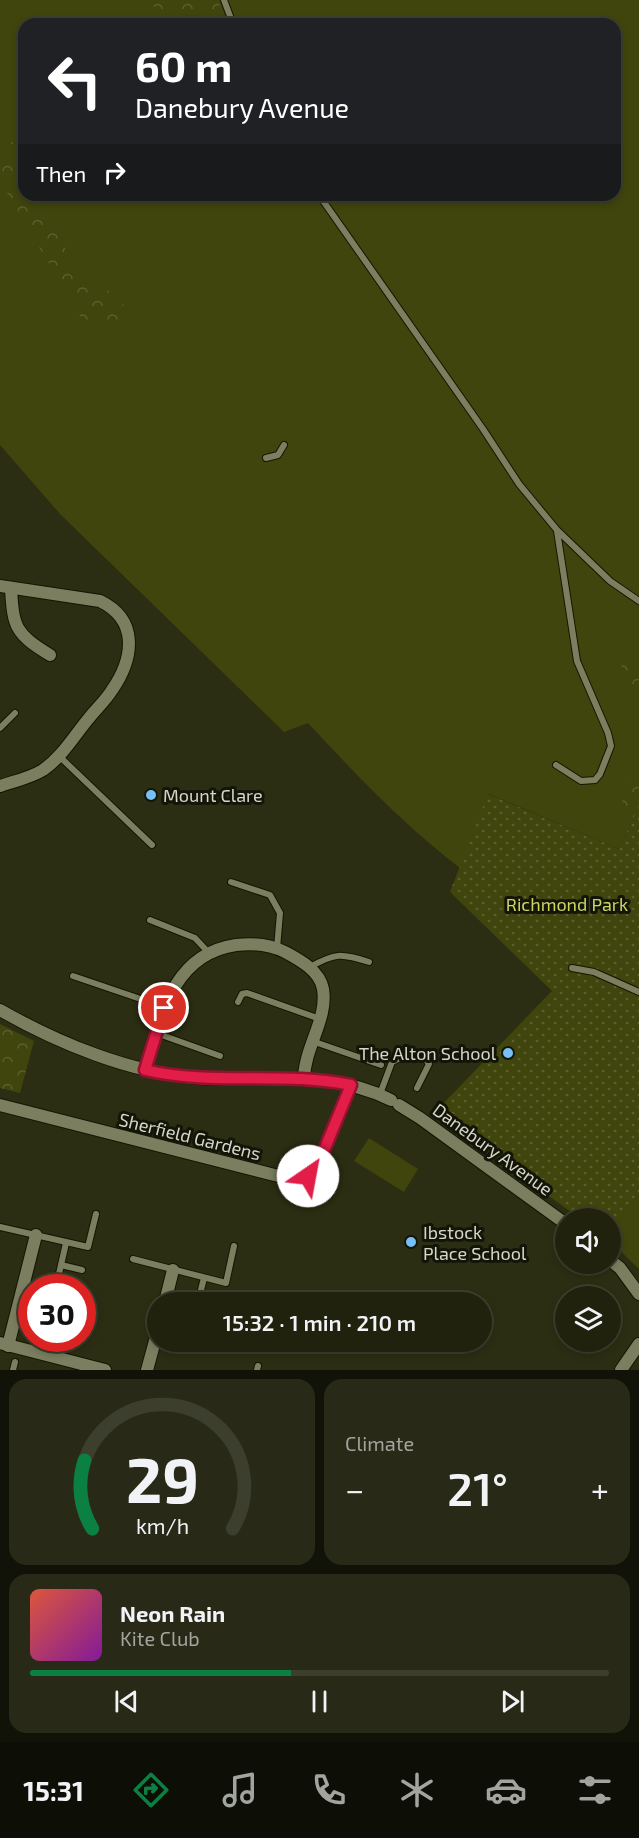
<!DOCTYPE html>
<meta charset="utf-8">
<style>
body{margin:0;font-family:"Exo 2",sans-serif;background:#282a17;color:#f1f3f6;height:100vh;display:flex;flex-direction:column;font-size:22px;white-space:nowrap}
*{box-sizing:border-box;margin:0}
p{font-size:20px;color:#a2a49e}
.icon{flex:none;width:33px;height:33px;fill:none;stroke:currentColor;stroke-width:2;stroke-linecap:round;stroke-linejoin:round}
.map{position:relative;height:1370px;overflow:hidden}
.details{display:flex;flex-direction:column;gap:9px;padding:9px;background:#121308;flex:1}
.details>*{flex:none}
.banner{position:absolute;left:18px;top:18px;width:603px;height:183px;border-radius:18px;box-shadow:0 3px 9px #0003,0 0 0 2px #3d3f2e;background:#202124;color:#fff;overflow:hidden}
.buttons{position:absolute;left:555px;top:1208px;display:grid;gap:12px}
.buttons a{display:grid;place-items:center;width:66px;height:66px;border-radius:50%;background:#20220e;box-shadow:0 3px 9px #0003,0 0 0 2px #3d3f2e;font-size:30px}
.speed{position:absolute;left:18px;top:1274px;display:flex;gap:12px;font-size:30px;font-weight:700;text-align:center}
.speed>*{display:grid;place-content:center;width:78px;height:78px;border-radius:50%;background:#20220e;box-shadow:0 3px 9px #0003,0 0 0 2px #3d3f2e;line-height:1}
.speed .limit{border:9px solid #d22;background:#fff;color:#111}
.pin{position:absolute;display:grid;place-items:center;width:51px;height:51px;color:#fff;margin:-26px;border:3px solid #fff;border-radius:50%;box-shadow:0 2px 6px #0007}
.me{position:absolute;width:66px;margin:-33px;rotate:33deg;stroke-linejoin:round;filter:drop-shadow(0 0 4px #0008)}
.turn{display:flex;align-items:center;gap:21px;height:126px;padding:0 18px;font-size:27px}
.turn .icon{width:78px;height:78px;stroke-width:2.5}
.turn b{display:block;font-size:42px;line-height:51px}
.then{display:flex;align-items:center;height:57px;padding:0 18px;background:#0003;gap:12px;font-size:22px}
.big{font-size:45px;font-weight:600;line-height:1.1}
.details .card{flex:1;display:flex;flex-direction:column;justify-content:center;gap:9px;min-width:0;padding:0 21px;border-radius:18px;background:#282a17}
.details .dial{align-items:center;gap:0}
.dial svg{height:156px;overflow:visible;fill:none;stroke:#3d3f2e;stroke-width:7;stroke-linecap:round;text-anchor:middle}
.dial text{fill:#f1f3f6;stroke:none}
.song{display:flex;align-items:center;gap:18px}
.cover{width:72px;height:72px;border-radius:9px;background:linear-gradient(135deg,hsl(10 70% 55%),hsl(290 70% 35%))}
.played{height:6px;border-radius:3px;background:linear-gradient(90deg,#0b8043 45%,#3d3f2e 45%)}
.keys{display:flex;justify-content:space-around;direction:ltr}
.heat{display:flex;justify-content:space-between;align-items:center;font-size:33px;direction:ltr}
.details .tiles{flex:1;display:grid;gap:9px;grid-template-columns:1fr 1fr}
.card:last-child{grid-column:span 2}
.trip{position:absolute;left:147px;top:1292px;width:345px;height:60px;border-radius:30px;background:#20220e;box-shadow:0 3px 9px #0003,0 0 0 2px #3d3f2e;font-weight:600;line-height:60px;text-align:center}
.tab-bar{display:flex;height:96px;justify-content:space-around;align-items:center;background:#0d0e06;color:#a2a49e}
.tab-bar .icon{width:42px;height:42px}
.tab-bar .on{color:#0b8043}
.tab-bar b{font-size:27px;color:#f1f3f6}
.map>svg:first-child{display:block}
</style>
<div class="map">
<svg width="639" height="1370" viewBox="0 0 639 1370">
<defs>
<pattern id="forest-crowns" width="20" height="18" patternUnits="userSpaceOnUse" patternTransform="scale(1.5)"><rect width="20" height="18" fill="#40440d"/><path d="M2 6a3 3 0 1 1 6 0M12 15a3 3 0 1 1 6 0" fill="none" stroke="#5b5e2f"/></pattern>
<pattern id="park-dots" width="8" height="8" patternUnits="userSpaceOnUse" patternTransform="scale(1.5)"><rect width="8" height="8" fill="#40440d"/><path d="M2 2h.1M6 6h.1" fill="none" stroke="#5b5e2f" stroke-width="1.8" stroke-linecap="round"/></pattern>
</defs>
<rect width="100%" height="100%" fill="#2b2e12"/>
<g fill="#40440d" fill-rule="evenodd">
<path d="M 0,0 L 639,0 L 639,806 L 619,849 L 489,794 L 460,868 C 405,826 355,774 308,723 L 284,732 L 60,514 L 0,445 ZM 24,24 L 615,24 L 615,195 L 24,195 Z"/>
<path d="M 369,1138 L 418,1169 L 404,1192 L 354,1161 Z"/>
<path d="M 639,1195 L 639,1269 L 611,1242 L 610,1223 Z"/>
</g>
<g fill="url(#forest-crowns)">
<path d="M 150,0 L 217,0 L 229,24 L 163,24 Z"/>
<path d="M 23,135 L 24,195 L 38,195 L 66,250 L 82,276 L 103,286 L 129,310 L 120,331 L 84,323 L 0,181 L 0,149 Z"/>
<path d="M 632,659 L 639,661 L 639,703 L 633,698 L 618,676 L 624,660 Z"/>
<path d="M 639,763 L 639,816 L 637,820 L 622,809 C 623,787 624,779 639,763 Z"/>
<path d="M 0,1024 L 34,1041 L 20,1093 L 0,1088 Z"/>
</g>
<path fill="url(#park-dots)" d="M 488,794 L 619,849 L 639,806 L 639,1195 L 611,1223 L 610,1218 L 579,1218 L 435,1112 L 552,991 L 450,892 Z"/>
<g fill="none" stroke-linecap="round" stroke-linejoin="round">
<g stroke="#141600" stroke-width="8">
<g id="service">
<path d="M 224,0 L 233,24"/>
<path d="M 319,195 L 483,429 L 519,484 L 557,530 L 610,581 L 639,601"/>
<path d="M 266,458 L 278,455 L 284,445"/>
<path d="M 0,728 L 15,713"/>
<path d="M 59,756 L 152,845"/>
<path d="M 556,765 L 581,781 L 595,780 L 600,774 L 611,746 L 608,733 L 577,661 L 557,531"/>
<path d="M 231,882 L 270,895 L 280,913 L 277,948"/>
<path d="M 150,920 L 195,938 L 209,953"/>
<path d="M 310,967 C 335,953 341,953 369,962"/>
<path d="M 572,968 L 594,972 L 639,992"/>
<path d="M 73,976 L 164,1007"/>
<path d="M 238,1002 L 242,994 L 247,993 L 320,1019"/>
<path d="M 156,1033 L 220,1056"/>
<path d="M 312,1041 L 381,1065"/>
<path d="M 380,1094 L 392,1062 L 412,1052 L 424,1057 L 429,1064 L 417,1088"/>
<path d="M 0,1227 L 88,1247 L 96,1214"/>
<path d="M 133,1259 L 226,1283 L 234,1246"/>
<path d="M 61,1265 L 82,1270"/>
<path d="M 56,1287 L 66,1243"/>
<path d="M 198,1302 L 204,1278"/>
<path d="M 13,1370 L 15,1362"/>
<path d="M 257,1370 L 258,1366"/>
</g>
</g>
<g stroke="#141600" stroke-width="14">
<g id="minor">
<path d="M 0,586 L 100,601 C 139,620 134,658 112,690 C 106,700 96,709 89,718 C 74,736 62,757 43,770 C 30,778 15,781 0,786"/>
<path d="M 11,588 C 13,628 16,634 50,655"/>
<path d="M 0,1010 C 58,1043 130,1073 198,1078 C 265,1083 327,1068 391,1100"/>
<path d="M 145,1070 C 160,1018 172,954 236,945 C 253,943 269,944 285,952 C 300,960 320,971 323,989 C 328,1019 305,1046 304,1078"/>
<path d="M 0,1105 L 298,1181 L 308,1175 L 318,1165 L 351,1085"/>
<path d="M 399,1105 L 420,1118 L 566,1224"/>
<path d="M 610,1260 L 620,1268 L 639,1294"/>
<path d="M 165,1302 L 173,1270"/>
<path d="M 8,1346 L 36,1235"/>
<path d="M 147,1370 L 158,1330"/>
<path d="M 621,1370 L 639,1344"/>
</g>
</g>
<g stroke="#141600" stroke-width="14">
<path id="tertiary" d="M 0,1343 L 105,1370"/>
</g>
<use href="#service" stroke="#7b7f60" stroke-width="6"/>
<use href="#minor" stroke="#7b7f60" stroke-width="12"/>
<use href="#tertiary" stroke="#7b7f60" stroke-width="12"/>
</g>
<g fill="none" stroke-linecap="round" stroke-linejoin="round">
<g stroke="#92132f" stroke-width="15">
<path id="route" d="M 164,1008 L 145,1070 C 213,1086 283,1071 351,1085 L 318,1165 L 308,1176"/>
</g>
<use href="#route" stroke="#e11d48" stroke-width="10"/>
</g>
<g fill="#76c0f7" stroke="#141509" stroke-width="2">
<circle cx="151" cy="795" r="6"/>
<circle cx="508" cy="1053" r="6"/>
<circle cx="411" cy="1242" r="6"/>
</g>
<g text-anchor="middle" dominant-baseline="central" stroke-width="6" stroke-linejoin="round" paint-order="stroke">
<g font-size="18" fill="#d5d7c7" stroke="#141509" text-anchor="start">
<text x="163" y="795">Mount Clare</text>
<text x="496" y="1053" text-anchor="end">The Alton School</text>
<text x="423" y="1232">Ibstock<tspan x="423" dy="21">Place School</tspan></text>
</g>
<g font-size="18" fill="#ccd662" stroke="#141509">
<text x="567" y="904">Richmond Park</text>
</g>
<g font-size="18" fill="#d5d7c7" stroke="#141509">
<text transform="translate(190 1136) rotate(14)">Sherfield Gardens</text>
<text transform="translate(493 1149) rotate(36)">Danebury Avenue</text>
</g>
</g>
</svg>
<div class="buttons">
<a><svg class="icon" aria-label="sound" viewBox="0 0 24 24"><path d="M4 9h4l5-4v14l-5-4H4zM17 9q2 3 0 6"/></svg></a>
<a><svg class="icon" aria-label="layers" viewBox="0 0 24 24"><path d="M12 4l9 5-9 5-9-5zM3 14l9 5 9-5"/></svg></a>
</div>
<div class="speed"><div class="limit">30</div></div>
<div class="pin" style="left:164px;top:1008px;background:#d93025"><svg class="icon" aria-label="arrive" viewBox="0 0 24 24"><path d="M6 21V4h12l-3 4 3 4H6"/></svg></div>
<svg class="me" style="left:308px;top:1176px" viewBox="-20 -20 40 40"><circle r="19" fill="#fff"/><path d="M0-13L10 11 0 6-10 11z" fill="#e11d48"/></svg>
<div class="trip">15:32 · 1 min · 210 m</div>
<div class="banner">
<div class="turn"><svg class="icon" aria-label="left" viewBox="0 0 24 24"><path d="M17 20v-9H6M10 6l-5 5 5 5"/></svg><div><b>60 m</b>Danebury Avenue</div></div>
<div class="then">Then<svg class="icon" aria-label="right" viewBox="0 0 24 24"><path d="M7 20v-9h11M14 6l5 5-5 5"/></svg></div>
</div>
</div>
<section class="details">
<div class="tiles">
<div class="card dial"><svg viewBox="0 0 100 80">
<path d="M14 69A42 42 0 1 1 86 69"/>
<path d="M14 69A42 42 0 0 1 10 34" stroke="#0b8043"/>
<text x="50" y="56" font-size="32" font-weight="700">29</text>
<text x="50" y="72" font-size="11">km/h</text>
</svg></div>
<div class="card"><p>Climate</p>
<div class="heat"><a>−</a><b class="big">21°</b><a>+</a></div>
</div>
<div class="card">
<div class="song"><i class="cover"></i><div><b>Neon Rain</b><p>Kite Club</p></div></div>
<div class="played"></div>
<div class="keys"><svg class="icon" aria-label="previous" viewBox="0 0 24 24"><path d="M18 5L8 12l10 7zM5 5v14"/></svg><svg class="icon" aria-label="pause" viewBox="0 0 24 24"><path d="M8 5v14M16 5v14"/></svg><svg class="icon" aria-label="next" viewBox="0 0 24 24"><path d="M6 5l10 7-10 7zM19 5v14"/></svg></div>
</div>
</div>
</section>
<nav class="tab-bar">
<b>15:31</b>
<svg class="icon on" aria-label="directions" viewBox="0 0 24 24"><path d="M12 3l9 9-9 9-9-9zM9 14v-3h6M13 9l2 2-2 2"/></svg>
<svg class="icon" aria-label="music" viewBox="0 0 24 24"><path d="M9 18V5l10-2v13"/><circle cx="6" cy="18" r="3"/><circle cx="16" cy="16" r="3"/></svg>
<svg class="icon" aria-label="phone" viewBox="0 0 24 24"><path d="M5 4h4l2 5-3 2q2 4 5 5l2-3 5 2v4C11 20 4 13 5 4z"/></svg>
<svg class="icon" aria-label="climate" viewBox="0 0 24 24"><path d="M12 3v18M4 7l16 10M4 17L20 7"/></svg>
<svg class="icon" aria-label="car" viewBox="0 0 24 24"><path d="M5 17H2v-5l4-1 3-4h7l3 4 3 1v5h-3M9 17h6M6 11h13"/><circle cx="7" cy="17" r="2"/><circle cx="17" cy="17" r="2"/></svg>
<svg class="icon" aria-label="filters" viewBox="0 0 24 24"><path d="M4 7h16M4 17h16"/><circle cx="9" cy="7" r="2"/><circle cx="15" cy="17" r="2"/></svg>
</nav>
